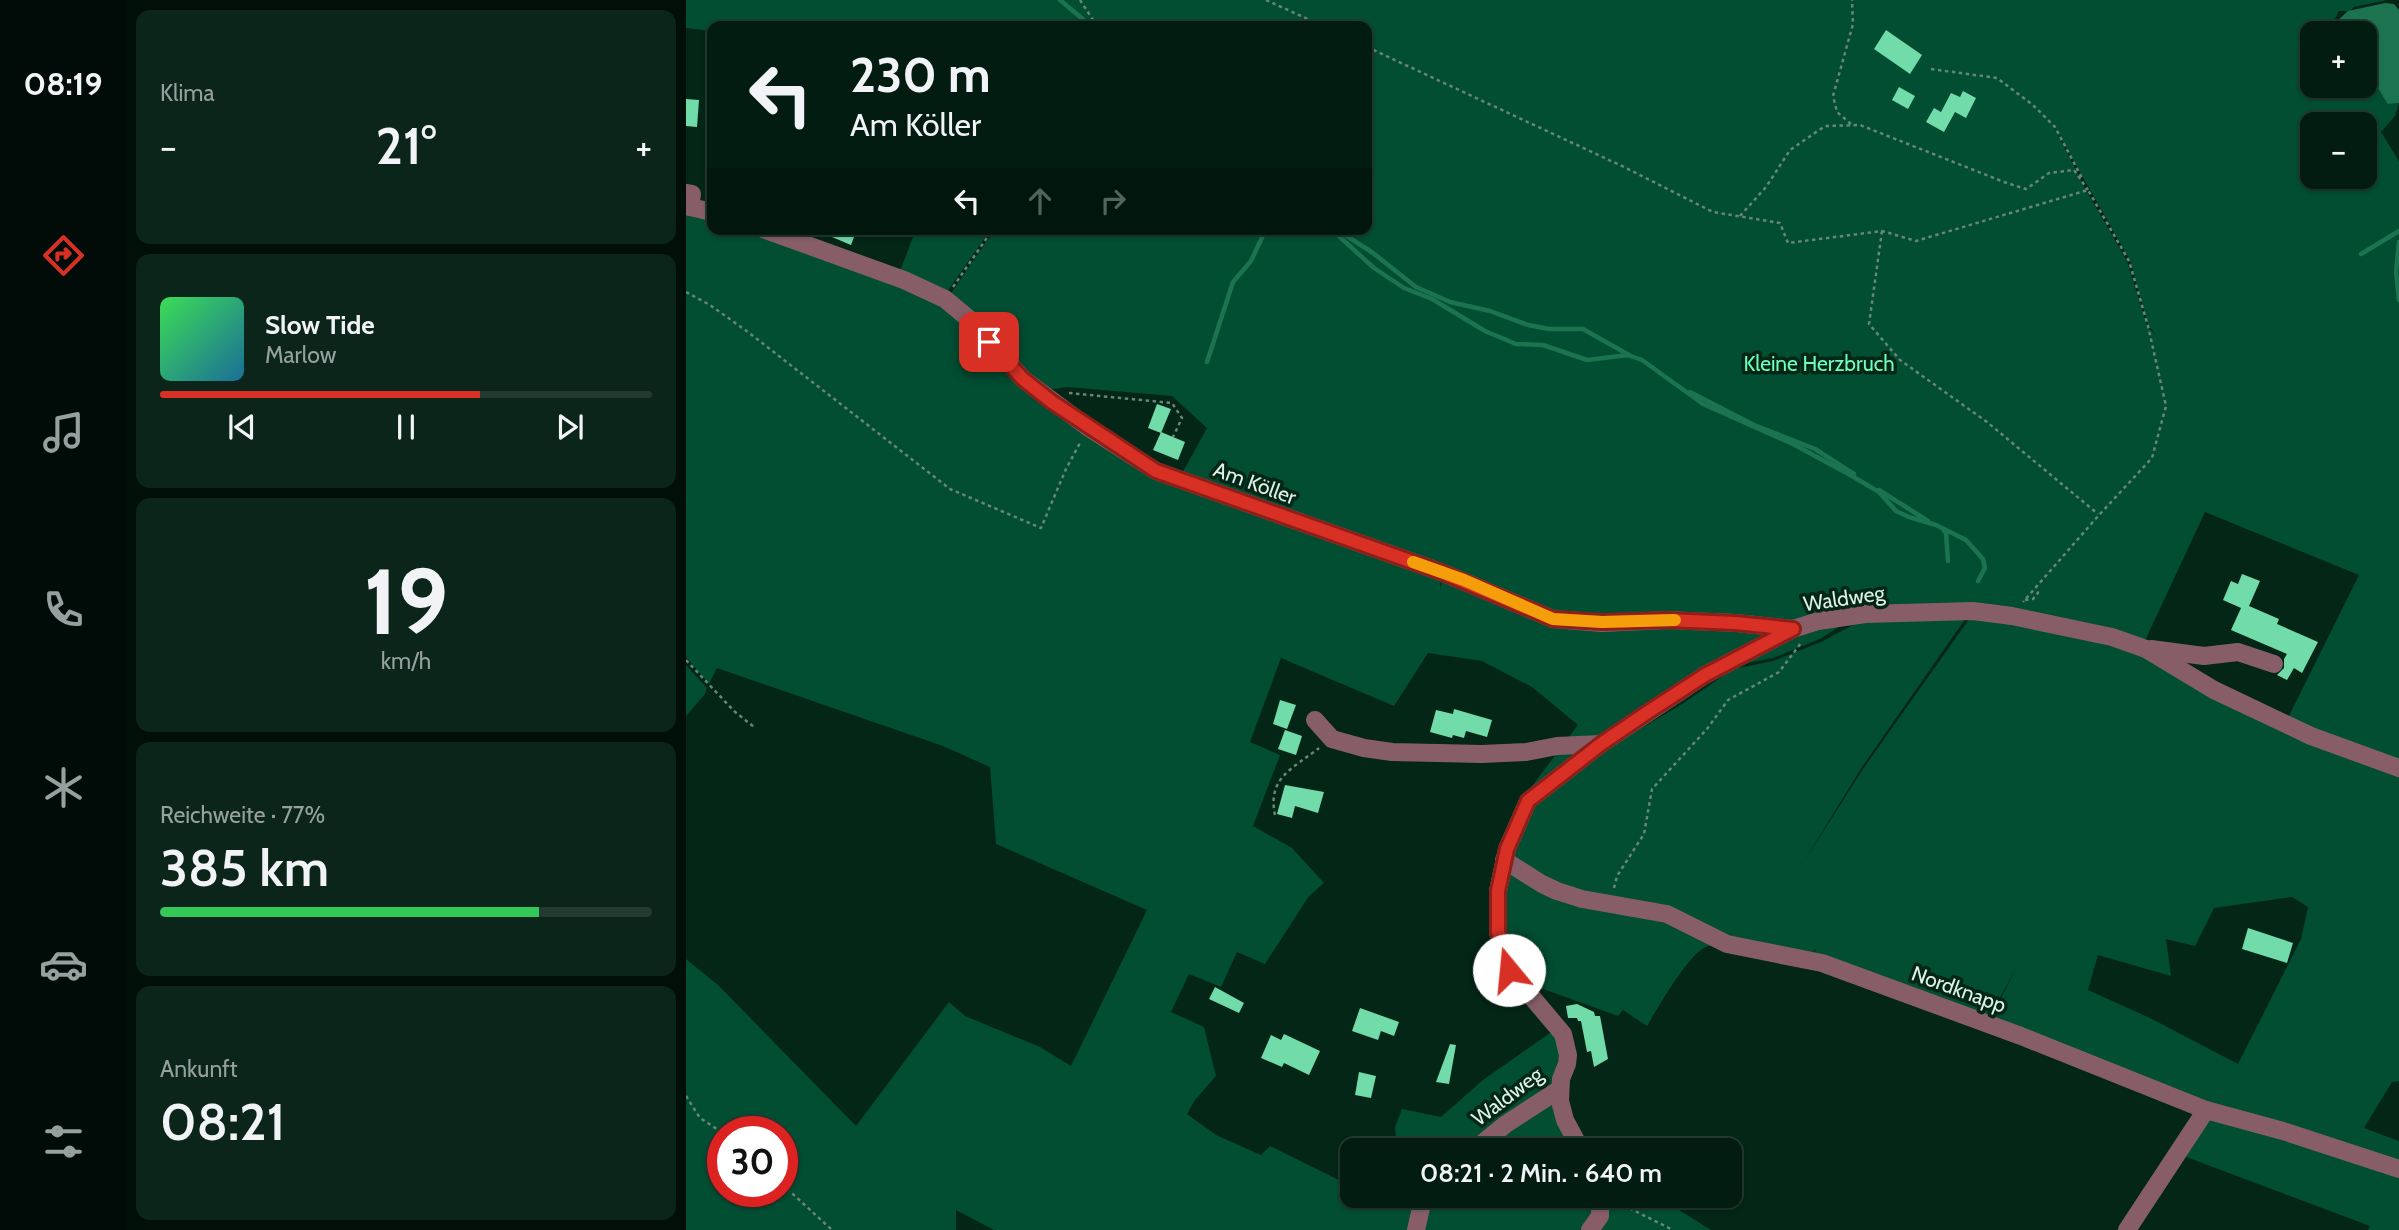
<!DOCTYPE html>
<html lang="de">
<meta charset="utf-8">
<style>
body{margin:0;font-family:Cabin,sans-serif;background:#0c251a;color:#f1f3f6;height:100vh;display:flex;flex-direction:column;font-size:26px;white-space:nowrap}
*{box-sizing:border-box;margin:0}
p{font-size:23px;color:#96a19f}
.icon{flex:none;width:38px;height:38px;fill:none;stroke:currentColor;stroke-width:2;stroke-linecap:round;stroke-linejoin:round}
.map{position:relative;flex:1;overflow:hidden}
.side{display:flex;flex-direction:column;gap:10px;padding:10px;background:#010f09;width:560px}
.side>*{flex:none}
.top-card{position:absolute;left:21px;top:21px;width:665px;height:214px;border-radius:14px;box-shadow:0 2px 5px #0004,0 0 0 2px #233a31;background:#021c11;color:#f1f3f6;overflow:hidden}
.controls{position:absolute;left:1614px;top:21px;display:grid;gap:14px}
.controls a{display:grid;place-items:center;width:77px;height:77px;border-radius:14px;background:#021c11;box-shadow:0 2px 5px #0004,0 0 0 2px #233a31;font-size:35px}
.speed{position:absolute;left:21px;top:1116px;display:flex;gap:14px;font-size:35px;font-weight:700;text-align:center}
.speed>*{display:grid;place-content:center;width:91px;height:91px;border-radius:50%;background:#021c11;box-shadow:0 2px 5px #0004,0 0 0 2px #233a31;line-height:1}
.speed .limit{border:10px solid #d22;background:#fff;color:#111}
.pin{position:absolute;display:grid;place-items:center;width:60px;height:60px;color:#fff;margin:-30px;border-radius:14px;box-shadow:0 4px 10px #0006}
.me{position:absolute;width:77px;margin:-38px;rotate:343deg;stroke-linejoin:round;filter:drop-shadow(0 0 5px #0008)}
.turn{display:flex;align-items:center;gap:24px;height:147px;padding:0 28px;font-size:32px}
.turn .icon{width:91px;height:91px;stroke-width:2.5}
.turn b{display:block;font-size:49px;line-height:60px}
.lanes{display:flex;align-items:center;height:66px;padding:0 28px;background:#0003;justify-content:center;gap:35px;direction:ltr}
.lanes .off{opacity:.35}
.big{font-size:52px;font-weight:600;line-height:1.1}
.side .card{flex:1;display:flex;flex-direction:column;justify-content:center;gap:10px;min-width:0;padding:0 24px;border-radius:14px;background:#0c251a}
.side .dial{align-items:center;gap:0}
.dial b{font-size:91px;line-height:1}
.song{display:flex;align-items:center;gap:21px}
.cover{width:84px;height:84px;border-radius:10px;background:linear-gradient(135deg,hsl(130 70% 55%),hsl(200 70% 35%))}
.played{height:7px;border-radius:4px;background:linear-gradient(90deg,#d93025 65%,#233a31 65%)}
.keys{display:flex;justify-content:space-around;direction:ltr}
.heat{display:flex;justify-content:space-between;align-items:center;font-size:38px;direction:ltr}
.charge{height:10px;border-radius:5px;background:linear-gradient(90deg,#34c759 77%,#233a31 0)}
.trip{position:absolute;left:654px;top:1138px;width:402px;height:70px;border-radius:14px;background:#021c11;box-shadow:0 2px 5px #0004,0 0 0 2px #233a31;font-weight:600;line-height:70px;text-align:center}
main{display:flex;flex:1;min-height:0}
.tabs{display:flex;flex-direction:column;width:126px;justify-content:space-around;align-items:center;background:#010b07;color:#96a19f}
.tabs .icon{width:49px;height:49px}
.tabs .selected{color:#d93025}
.tabs b{font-size:32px;color:#f1f3f6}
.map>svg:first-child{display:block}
</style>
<main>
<nav class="tabs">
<b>08:19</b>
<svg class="icon selected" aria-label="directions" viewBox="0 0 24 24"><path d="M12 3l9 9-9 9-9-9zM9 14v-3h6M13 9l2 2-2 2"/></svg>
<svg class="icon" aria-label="music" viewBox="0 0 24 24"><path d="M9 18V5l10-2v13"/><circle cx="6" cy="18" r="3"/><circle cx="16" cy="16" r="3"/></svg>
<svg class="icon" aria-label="phone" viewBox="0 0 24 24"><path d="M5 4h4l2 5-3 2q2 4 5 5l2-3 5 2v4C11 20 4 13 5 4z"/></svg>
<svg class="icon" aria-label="climate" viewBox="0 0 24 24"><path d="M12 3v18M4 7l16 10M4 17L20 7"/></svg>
<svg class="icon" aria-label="car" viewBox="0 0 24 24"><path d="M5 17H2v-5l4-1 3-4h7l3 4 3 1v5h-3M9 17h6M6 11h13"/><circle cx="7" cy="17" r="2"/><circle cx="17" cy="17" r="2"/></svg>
<svg class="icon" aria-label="filters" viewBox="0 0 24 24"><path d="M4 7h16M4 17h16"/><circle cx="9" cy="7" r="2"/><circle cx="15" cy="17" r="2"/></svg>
</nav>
<section class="side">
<div class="card"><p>Klima</p>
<div class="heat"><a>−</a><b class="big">21°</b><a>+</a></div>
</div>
<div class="card">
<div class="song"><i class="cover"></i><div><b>Slow Tide</b><p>Marlow</p></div></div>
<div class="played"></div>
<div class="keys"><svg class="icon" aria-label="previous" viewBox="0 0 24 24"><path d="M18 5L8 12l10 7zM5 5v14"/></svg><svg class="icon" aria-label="pause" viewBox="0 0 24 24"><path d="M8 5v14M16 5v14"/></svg><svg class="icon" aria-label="next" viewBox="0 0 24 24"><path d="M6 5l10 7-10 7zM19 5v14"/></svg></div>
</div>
<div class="card dial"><b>19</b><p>km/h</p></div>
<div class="card"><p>Reichweite · 77%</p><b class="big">385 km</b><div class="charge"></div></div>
<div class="card"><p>Ankunft</p><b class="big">08:21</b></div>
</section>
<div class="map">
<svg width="1713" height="1230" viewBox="0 0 1713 1230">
<rect width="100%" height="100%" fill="#032617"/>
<g fill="#014e32" fill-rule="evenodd">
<path d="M 0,0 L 1701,0 L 1668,7 L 1664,11 L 1653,11 L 1647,23 L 1649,33 L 1626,33 L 1626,86 L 1678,86 L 1678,67 C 1689,78 1692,94 1703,104 L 1713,103 L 1709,116 L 1695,132 L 1713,161 L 1713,761 L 1627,732 L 1601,720 L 1673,575 L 1519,512 L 1457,645 L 1428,635 L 1351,617 L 1288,607 L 1237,606 L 1179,609 L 1136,638 L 1087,658 L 1046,666 L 968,718 L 917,748 L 919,750 L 996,704 L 1047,669 L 1087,661 L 1135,642 L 1180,618 L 1282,615 L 1176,767 L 1117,863 L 1177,769 L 1286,615 L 1348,623 L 1425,639 L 1467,657 L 1526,693 L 1624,741 L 1713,774 L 1713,1081 L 1706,1082 L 1678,1128 L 1713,1141 L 1713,1165 L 1519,1105 L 1304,1020 L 1330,968 L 1303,1018 L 1125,958 L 1131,948 L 1123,957 L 1041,942 L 1041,947 C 1035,946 1026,944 1020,947 C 1003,953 971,1009 961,1026 L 937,1010 L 932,1016 L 838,982 L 828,968 L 815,932 L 815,890 L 837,798 L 892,725 L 846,687 L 796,661 L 742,653 L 708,706 L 595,658 L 564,742 L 594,755 L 567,826 L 606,848 L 638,883 L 623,896 L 579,964 L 551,952 L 535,987 L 503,974 L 485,1012 L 518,1027 L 530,1076 L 509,1100 L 501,1114 L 530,1135 L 575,1155 L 584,1146 L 667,1187 L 667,1195 L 682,1195 L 708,1208 L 715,1195 L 735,1195 L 725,1230 L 308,1230 L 270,1210 L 270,1230 L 0,1230 L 0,959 L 32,985 L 170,1126 L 263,1002 L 279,1016 L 354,1047 L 385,1066 L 461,910 L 310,844 L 304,767 L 257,746 L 31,668 L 23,684 L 0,657 L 0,210 L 26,216 L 26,229 L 68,229 L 162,262 L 238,292 L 273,313 L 334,382 L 404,433 L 468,475 L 755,576 L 754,591 L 758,570 L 576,506 L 493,479 L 521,428 L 486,396 L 382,387 L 360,390 L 321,357 L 290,322 L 263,296 L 309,229 L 681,229 L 681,26 L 26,26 L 26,31 L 0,28 ZM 1626,124 L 1678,124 L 1678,177 L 1626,177 ZM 1367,125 L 1444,260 L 1462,325 L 1471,336 L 1461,326 L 1441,261 L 1400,190 ZM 1606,897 L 1622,907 L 1615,939 L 1552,1064 L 1464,1018 L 1402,990 L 1412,955 L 1485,976 L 1480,939 L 1509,946 L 1528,908 ZM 37,1132 L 96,1132 L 96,1192 L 37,1192 Z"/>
<path d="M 230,229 L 305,229 L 259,295 L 213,274 Z"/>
<path d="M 0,665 L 21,688 L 19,694 L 0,716 Z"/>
<path d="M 871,1028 L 878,1045 L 868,1084 L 784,1150 L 711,1150 L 709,1127 L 716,1109 L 755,1117 L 797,1080 Z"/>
<path d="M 868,1097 L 891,1150 L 790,1150 Z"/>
<path d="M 1530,1116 L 1713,1172 L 1713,1230 L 1682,1230 L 1684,1226 L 1495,1155 L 1523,1120 Z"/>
<path d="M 741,1195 L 910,1195 L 901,1230 L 732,1230 Z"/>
<path d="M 917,1195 L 969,1195 L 1025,1230 L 907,1230 Z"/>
</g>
<path fill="#1c734f" d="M 1699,3 L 1708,4 L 1713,10 L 1713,103 L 1702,104 C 1699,100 1679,68 1678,63 C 1676,54 1678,43 1678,33 L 1653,33 L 1650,22 L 1662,11 Z"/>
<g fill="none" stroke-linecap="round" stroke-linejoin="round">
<g stroke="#1c734f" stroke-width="4.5">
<path d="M 374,0 L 405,26"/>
<path d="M 645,229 L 688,268 L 718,288 L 746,299 L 799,331 L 830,344 L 857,345 L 901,360 L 942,355 L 956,360 L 1017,404 L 1107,444 L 1166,476 L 1193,492 L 1210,511 L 1223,517 L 1250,525 L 1280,540 L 1297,559 L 1299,568 L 1292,581"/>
<path d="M 650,229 L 687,253 L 730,287 L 764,302 L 804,311 L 842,325 L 863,329 L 897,329 L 943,355"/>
<path d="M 1713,242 L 1710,272 L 1713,300"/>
<path d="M 1675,254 L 1713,231"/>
<path d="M 521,362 L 547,282 L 565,261 L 580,229"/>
<path d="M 1004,392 L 1068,425 L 1129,449 L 1168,474"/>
<path d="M 1193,490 L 1242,521"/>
<path d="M 1258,531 L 1260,533 L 1262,561"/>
</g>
</g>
<g fill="#71dca9">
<path d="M 1200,30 L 1236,55 L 1224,74 L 1188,49 Z"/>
<path d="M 1213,87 L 1229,96 L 1222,109 L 1206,100 Z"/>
<path d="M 1277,91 L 1290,98 L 1280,118 L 1269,112 L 1258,132 L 1240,122 L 1248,108 L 1255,112 L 1265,93 L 1274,97 Z"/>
<path d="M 0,99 L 13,100 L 11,127 L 0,126 Z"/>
<path d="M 127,229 L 171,229 L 165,245 Z"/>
<path d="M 471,404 L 485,409 L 475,433 L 462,428 Z"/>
<path d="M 475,432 L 499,442 L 492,460 L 467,450 Z"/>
<path d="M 1556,574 L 1574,581 L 1563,606 L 1593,619 L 1591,624 L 1632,642 L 1616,673 L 1608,668 L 1601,680 L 1591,675 L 1598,668 L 1598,659 L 1601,654 L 1545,630 L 1555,608 L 1537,600 L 1545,581 L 1552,584 Z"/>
<path d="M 594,700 L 610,705 L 601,729 L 587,724 Z"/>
<path d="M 768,709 L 806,720 L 801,737 L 780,731 L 778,738 L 767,735 L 766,738 L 744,732 L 750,710 L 767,714 Z"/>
<path d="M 599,730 L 616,736 L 610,755 L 592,749 Z"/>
<path d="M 599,785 L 638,792 L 632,813 L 609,806 L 606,818 L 591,814 Z"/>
<path d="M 1562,928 L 1607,943 L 1601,963 L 1556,949 Z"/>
<path d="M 529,987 L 558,1003 L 553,1013 L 523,999 Z"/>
<path d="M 891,1004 L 908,1012 L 909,1016 L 914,1016 L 922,1059 L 908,1067 L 905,1051 L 901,1052 L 895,1021 L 892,1021 L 891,1018 L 882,1018 L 880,1006 Z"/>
<path d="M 674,1008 L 713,1022 L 708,1036 L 695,1031 L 692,1040 L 666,1031 Z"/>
<path d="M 598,1034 L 634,1051 L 623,1075 L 598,1063 L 596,1067 L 575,1058 L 585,1035 L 595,1040 Z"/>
<path d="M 764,1044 L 770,1045 L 763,1084 L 750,1082 Z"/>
<path d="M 673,1072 L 690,1076 L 685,1098 L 669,1095 Z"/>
</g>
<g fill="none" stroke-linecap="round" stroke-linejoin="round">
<g stroke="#698577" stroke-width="2.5" stroke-dasharray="3.5 3.5" stroke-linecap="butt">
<path d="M 394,0 L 411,26"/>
<path d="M 580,0 L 637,26"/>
<path d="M 681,47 L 938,167 L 1027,212 L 1094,223 L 1102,243 L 1196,231 L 1230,241 L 1402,190 L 1443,261 L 1462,326 L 1480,406 L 1466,458 L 1413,515 L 1337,602"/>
<path d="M 1245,69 L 1311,78 L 1347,105 L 1369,127 L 1397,180"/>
<path d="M 1165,124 L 1151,112 L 1147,96 L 1167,24 L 1166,0"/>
<path d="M 1054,216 L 1080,187 L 1104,150 L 1139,126 L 1174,125 L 1318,182 L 1340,189 L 1363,173 L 1388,170 L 1402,190"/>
<path d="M 1196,231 L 1183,324 L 1214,360 L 1301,422 L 1412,514"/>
<path d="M 267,287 L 307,229"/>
<path d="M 0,292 L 24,305 L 62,332 L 264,489 L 355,528 L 380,469 L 395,441"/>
<path d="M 383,393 L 486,403 L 496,418 L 487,437"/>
<path d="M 1339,600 L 1347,599 L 1352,593 L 1350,588"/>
<path d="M 0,660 L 48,711 L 68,727"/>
<path d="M 589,815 C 581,777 608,768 633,748"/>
<path d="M 928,888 L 931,876 L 958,834 L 966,789 L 1021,729 L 1042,700 L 1093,672 L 1115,643"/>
<path d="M 0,1096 L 14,1118 L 37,1133"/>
<path d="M 96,1184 L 146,1230"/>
<path d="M 931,1202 L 987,1230"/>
</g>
<g stroke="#875e68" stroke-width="18">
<path d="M 0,193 L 6,194 L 4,207"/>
<path d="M 0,206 L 26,212"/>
<path d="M 77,229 L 218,280 L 259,299 L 289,324 L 337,379 L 403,428 L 470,471 L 755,572 L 867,619 L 916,623 L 981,620 L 1050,623 L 1107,629"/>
<path d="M 1465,649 L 1518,656 L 1552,652 L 1588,664"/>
<path d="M 629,720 L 646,739 L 678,748 L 706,752 L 796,754 L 840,752 L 871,746 L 915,744"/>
<path d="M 818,860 L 856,884 L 871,891 L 896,899 L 981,914 L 1041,944 L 1136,963 L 1335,1036 L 1520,1110 L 1597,1131 L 1713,1169"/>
<path d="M 788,1150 L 820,1124 L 874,1089"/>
<path d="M 895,1150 L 879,1120 L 874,1101 L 875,1079 L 881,1064 L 882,1055 L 877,1034 L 823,970 L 812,932 L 812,891 L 821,849 L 842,801 L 915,744 L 1019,675 L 1107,629 L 1132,621 L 1179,614 L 1287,611 L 1326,616 L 1426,637 L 1460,649 L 1528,690 L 1625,736 L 1713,768"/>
<path d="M 730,1230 L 738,1195"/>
<path d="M 904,1230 L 914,1216 L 914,1195"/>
<path d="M 1441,1230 L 1520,1110"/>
</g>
</g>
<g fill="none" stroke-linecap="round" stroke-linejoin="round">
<g stroke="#8d1f18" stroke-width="18">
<path id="route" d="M 303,342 L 337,379 L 366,402 L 470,471 L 755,572 L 867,619 L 916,622 L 981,620 L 1050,623 L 1107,629 L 1019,675 L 962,712 L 915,744 L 842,801 L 821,849 L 812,891 L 812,932 L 823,970"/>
</g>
<use href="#route" stroke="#d93025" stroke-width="12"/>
<path stroke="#f59e0b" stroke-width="12" d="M 727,562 L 778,580 L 867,619 L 916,622 L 989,620"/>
</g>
<g text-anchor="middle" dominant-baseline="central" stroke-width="7" stroke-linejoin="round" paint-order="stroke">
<g font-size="21" fill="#70febd" stroke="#032617">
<text x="1133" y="363">Kleine Herzbruch</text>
</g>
<g font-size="21" fill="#dff2e7" stroke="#032617">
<text transform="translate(569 483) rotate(20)">Am Köller</text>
<text transform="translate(1158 598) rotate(-8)">Waldweg</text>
<text transform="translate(1273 989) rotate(20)">Nordknapp</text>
<text transform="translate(821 1096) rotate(-37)">Waldweg</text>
</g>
</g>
</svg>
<div class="controls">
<a>+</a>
<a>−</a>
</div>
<div class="speed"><div class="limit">30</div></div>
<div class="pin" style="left:303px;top:342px;background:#d93025"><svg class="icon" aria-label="arrive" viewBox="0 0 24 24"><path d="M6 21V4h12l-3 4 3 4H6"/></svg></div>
<svg class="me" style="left:823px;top:970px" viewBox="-20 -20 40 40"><circle r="19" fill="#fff"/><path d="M0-13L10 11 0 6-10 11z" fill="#d93025"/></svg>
<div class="trip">08:21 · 2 Min. · 640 m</div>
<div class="top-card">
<div class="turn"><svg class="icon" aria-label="left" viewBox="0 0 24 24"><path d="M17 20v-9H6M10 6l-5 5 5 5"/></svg><div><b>230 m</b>Am Köller</div></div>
<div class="lanes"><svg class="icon" aria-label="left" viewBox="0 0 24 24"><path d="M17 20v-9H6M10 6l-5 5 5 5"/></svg><svg class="icon off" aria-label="ahead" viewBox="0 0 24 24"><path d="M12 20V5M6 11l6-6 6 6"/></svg><svg class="icon off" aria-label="right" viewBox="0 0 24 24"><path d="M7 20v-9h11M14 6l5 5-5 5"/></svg></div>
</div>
</div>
</main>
